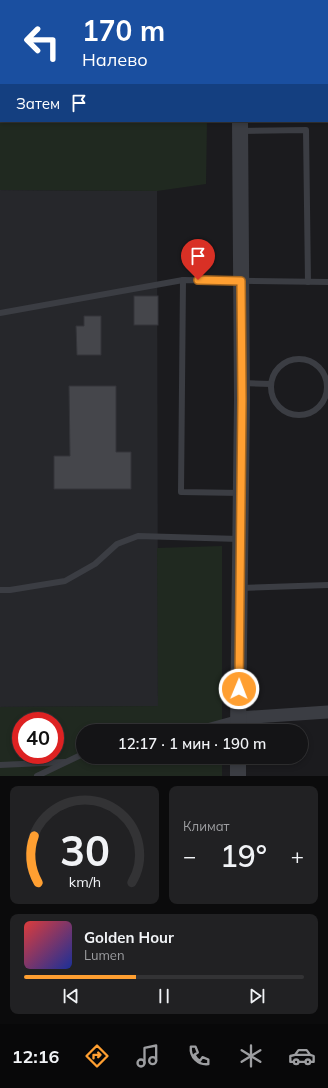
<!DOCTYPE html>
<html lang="ru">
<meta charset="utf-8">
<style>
body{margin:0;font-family:Mulish,sans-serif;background:#212123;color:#f1f3f6;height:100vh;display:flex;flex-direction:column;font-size:15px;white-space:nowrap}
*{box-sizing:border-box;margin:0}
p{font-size:13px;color:#9d9ea1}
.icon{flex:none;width:22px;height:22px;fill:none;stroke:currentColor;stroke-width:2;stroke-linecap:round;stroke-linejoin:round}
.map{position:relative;height:776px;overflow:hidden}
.side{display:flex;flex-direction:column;gap:10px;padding:10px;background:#0b0b0c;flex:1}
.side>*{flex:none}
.banner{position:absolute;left:0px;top:0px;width:328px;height:122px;box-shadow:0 2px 6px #0003,0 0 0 1px #333335;background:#1a4fa0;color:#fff;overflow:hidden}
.speed{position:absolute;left:12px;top:712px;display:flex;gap:8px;font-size:20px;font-weight:700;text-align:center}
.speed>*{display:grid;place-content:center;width:52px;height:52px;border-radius:50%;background:#141416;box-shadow:0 2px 6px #0003,0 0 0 1px #333335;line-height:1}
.speed .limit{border:6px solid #d22;background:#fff;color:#111}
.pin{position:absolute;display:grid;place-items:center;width:34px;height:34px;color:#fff;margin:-41px -17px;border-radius:50% 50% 50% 0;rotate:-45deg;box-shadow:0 0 4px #0007}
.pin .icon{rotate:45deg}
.me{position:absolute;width:44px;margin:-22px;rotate:1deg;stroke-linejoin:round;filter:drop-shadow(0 0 3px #0008)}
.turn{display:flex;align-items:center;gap:14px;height:84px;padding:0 16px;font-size:18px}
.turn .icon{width:52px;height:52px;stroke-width:2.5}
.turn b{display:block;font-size:28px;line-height:34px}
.then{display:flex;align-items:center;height:38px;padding:0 16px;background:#0003;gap:8px;font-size:15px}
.big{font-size:30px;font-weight:600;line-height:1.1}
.side .card{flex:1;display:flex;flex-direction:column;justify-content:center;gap:6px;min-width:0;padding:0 14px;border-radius:8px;background:#212123}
.side .dial{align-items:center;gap:0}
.dial svg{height:104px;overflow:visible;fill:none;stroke:#333335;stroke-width:7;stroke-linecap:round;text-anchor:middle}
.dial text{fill:#f1f3f6;stroke:none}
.song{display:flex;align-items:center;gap:12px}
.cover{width:48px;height:48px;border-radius:6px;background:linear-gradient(135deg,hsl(0 70% 55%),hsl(230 70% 35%))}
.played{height:4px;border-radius:2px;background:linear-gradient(90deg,#ff9f31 40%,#333335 40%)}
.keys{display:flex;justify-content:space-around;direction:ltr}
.heat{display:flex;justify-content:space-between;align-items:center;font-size:22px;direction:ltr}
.side .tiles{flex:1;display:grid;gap:10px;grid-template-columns:1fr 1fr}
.card:last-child{grid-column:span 2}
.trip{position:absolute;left:76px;top:724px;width:232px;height:40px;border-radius:20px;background:#141416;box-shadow:0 2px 6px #0003,0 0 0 1px #333335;font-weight:600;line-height:40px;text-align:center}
.dock{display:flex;height:64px;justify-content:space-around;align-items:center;background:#080809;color:#9d9ea1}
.dock .icon{width:28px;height:28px}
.dock .on{color:#ff9f31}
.dock b{font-size:18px;color:#f1f3f6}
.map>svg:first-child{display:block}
</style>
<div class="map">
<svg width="328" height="776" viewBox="0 0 328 776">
<rect width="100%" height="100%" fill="#1b1b1e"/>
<path fill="#26272b" d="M 0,190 L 157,191 L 158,706 L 0,707 Z"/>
<g fill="#202920" fill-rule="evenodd">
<path d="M 0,0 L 196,0 L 1,1 L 1,121 L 207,121 L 206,184 L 157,191 L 0,190 Z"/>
<path d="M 222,546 L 222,731 L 83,731 L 83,757 L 222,757 L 222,776 L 0,776 L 0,707 L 158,706 L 157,548 ZM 21,721 L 55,721 L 55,755 L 21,755 Z"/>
</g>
<g fill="#45464b" stroke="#34353a">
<rect x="134" y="296" width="24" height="29"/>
<path d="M 84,316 L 101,316 L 101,355 L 77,355 L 76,326 L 84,326 Z"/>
<path d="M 69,386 L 116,386 L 116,452 L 131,452 L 131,489 L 54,489 L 54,456 L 70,456 Z"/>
</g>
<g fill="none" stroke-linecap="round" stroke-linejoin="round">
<g stroke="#41454a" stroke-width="2.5" stroke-dasharray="2 3" stroke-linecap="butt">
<path d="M 64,0 L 64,1"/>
<path d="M 137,0 L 137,1"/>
<path d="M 25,1 L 29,0"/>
<path d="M 0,6 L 1,6"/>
<path d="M 0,34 L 1,34"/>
</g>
<g stroke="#3b3d43" stroke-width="6">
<path d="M 241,131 L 306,130 L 308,282"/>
<path d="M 0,313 L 183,280"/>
<circle cx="299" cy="387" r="28"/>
<path d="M 242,383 L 271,384"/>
<path d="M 241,493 L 181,492 L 183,280 L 328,282"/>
<path d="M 240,588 L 328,585"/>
<path d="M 0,590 L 10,590 L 65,581 L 95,564 L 117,544 L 138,536 L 239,539"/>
<path d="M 191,731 L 238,718"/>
<path d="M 0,765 L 65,762"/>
<path d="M 37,776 L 83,754"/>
</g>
<path stroke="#3b3d43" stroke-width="13" d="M 239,718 L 328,712"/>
<g stroke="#3b3d43" stroke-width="16">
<path d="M 231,0 L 231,1"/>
<path d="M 238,731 L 242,400 L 240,121"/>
<path d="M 238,776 L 238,757"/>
</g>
</g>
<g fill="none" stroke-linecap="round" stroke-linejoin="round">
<g stroke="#a66720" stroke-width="10">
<path id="route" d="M 198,280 L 241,281 L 242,400 L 239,689"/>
</g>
<use href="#route" stroke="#ff9f31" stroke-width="7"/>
</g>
</svg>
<div class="speed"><div class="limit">40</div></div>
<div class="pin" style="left:198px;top:280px;background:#d93025"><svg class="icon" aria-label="arrive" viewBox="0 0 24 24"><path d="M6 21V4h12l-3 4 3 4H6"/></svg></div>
<svg class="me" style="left:239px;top:689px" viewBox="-20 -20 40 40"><circle r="17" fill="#ff9f31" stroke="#fff" stroke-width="3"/><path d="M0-11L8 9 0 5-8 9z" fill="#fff"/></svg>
<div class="trip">12:17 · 1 мин · 190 m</div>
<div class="banner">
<div class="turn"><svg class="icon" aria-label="left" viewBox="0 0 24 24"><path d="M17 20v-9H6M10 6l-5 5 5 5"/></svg><div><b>170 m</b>Налево</div></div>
<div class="then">Затем<svg class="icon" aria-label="arrive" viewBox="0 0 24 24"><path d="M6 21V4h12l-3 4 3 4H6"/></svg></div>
</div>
</div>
<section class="side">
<div class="tiles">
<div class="card dial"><svg viewBox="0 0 100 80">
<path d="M14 69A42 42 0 1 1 86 69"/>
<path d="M14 69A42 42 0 0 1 11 33" stroke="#ff9f31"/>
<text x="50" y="56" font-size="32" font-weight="700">30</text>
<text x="50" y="72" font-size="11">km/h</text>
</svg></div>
<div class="card"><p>Климат</p>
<div class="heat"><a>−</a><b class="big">19°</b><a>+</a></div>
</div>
<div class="card">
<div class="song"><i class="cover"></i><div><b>Golden Hour</b><p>Lumen</p></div></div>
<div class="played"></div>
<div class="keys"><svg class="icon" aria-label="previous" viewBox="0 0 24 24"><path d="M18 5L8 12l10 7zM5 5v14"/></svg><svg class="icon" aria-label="pause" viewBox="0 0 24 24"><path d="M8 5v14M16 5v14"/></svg><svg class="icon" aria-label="next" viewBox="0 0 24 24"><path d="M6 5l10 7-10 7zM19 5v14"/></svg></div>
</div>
</div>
</section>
<nav class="dock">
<b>12:16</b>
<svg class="icon on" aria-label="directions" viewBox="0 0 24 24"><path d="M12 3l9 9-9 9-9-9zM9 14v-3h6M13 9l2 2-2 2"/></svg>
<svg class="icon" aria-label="music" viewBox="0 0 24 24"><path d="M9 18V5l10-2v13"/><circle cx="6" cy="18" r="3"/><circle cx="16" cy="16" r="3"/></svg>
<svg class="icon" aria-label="phone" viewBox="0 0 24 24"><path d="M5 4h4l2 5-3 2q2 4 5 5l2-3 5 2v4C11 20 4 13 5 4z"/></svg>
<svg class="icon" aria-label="climate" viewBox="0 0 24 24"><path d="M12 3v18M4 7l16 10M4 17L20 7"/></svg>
<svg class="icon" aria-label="car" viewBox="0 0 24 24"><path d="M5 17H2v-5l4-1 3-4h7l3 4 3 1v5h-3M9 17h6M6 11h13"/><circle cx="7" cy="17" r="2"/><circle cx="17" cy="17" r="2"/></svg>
</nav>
